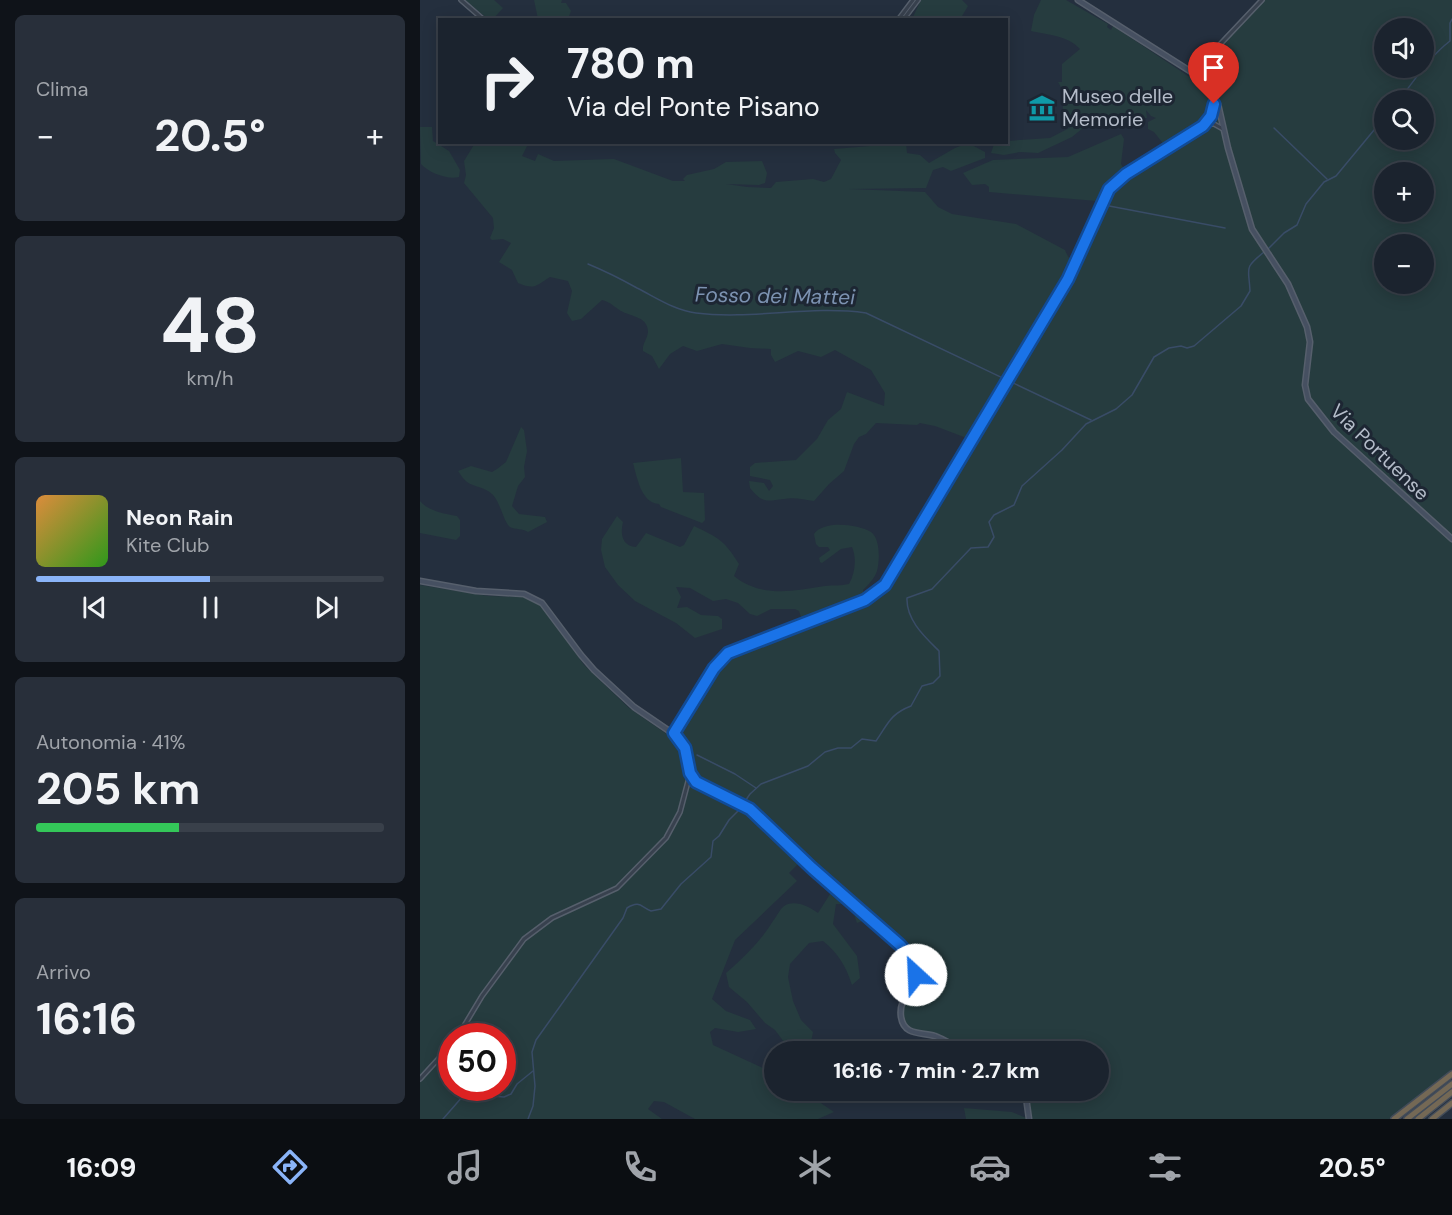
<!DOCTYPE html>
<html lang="it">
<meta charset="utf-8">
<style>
body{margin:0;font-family:"DM Sans",sans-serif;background:#282f3a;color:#f1f3f6;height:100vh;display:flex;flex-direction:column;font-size:22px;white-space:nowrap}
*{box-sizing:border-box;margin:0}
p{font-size:20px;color:#a0a4aa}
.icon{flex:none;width:33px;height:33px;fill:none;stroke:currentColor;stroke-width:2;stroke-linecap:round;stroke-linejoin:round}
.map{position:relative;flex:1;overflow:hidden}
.side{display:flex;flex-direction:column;gap:15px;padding:15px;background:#0f1319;width:420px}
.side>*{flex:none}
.top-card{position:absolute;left:18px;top:18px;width:570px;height:126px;border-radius:0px;box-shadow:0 3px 15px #0003,0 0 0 2px #39404a;background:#1b232e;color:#f1f3f6;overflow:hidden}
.tools{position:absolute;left:954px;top:18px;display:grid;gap:12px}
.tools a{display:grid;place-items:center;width:60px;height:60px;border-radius:50%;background:#1b232e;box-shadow:0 3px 15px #0003,0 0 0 2px #39404a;font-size:30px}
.speed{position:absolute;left:18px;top:1023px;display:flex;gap:12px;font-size:30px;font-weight:700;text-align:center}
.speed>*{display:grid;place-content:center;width:78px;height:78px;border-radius:50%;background:#1b232e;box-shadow:0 3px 15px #0003,0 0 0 2px #39404a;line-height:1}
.speed .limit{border:9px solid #d22;background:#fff;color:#111}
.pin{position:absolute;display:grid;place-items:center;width:51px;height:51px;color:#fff;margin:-62px -26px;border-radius:50% 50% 50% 0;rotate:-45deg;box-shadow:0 0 6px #0007}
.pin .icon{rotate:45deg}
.me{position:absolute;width:66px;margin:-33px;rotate:335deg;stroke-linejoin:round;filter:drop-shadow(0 0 4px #0008)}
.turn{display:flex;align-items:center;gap:21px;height:126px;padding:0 30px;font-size:27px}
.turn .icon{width:78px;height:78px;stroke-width:2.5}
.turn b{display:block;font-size:42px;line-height:51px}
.big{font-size:45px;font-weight:700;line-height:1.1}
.side .card{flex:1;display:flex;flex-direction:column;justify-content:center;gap:9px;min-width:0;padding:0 21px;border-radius:9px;background:#282f3a}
.side .dial{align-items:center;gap:0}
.dial b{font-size:78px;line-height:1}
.song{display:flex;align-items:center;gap:18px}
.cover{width:72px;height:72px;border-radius:9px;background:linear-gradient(135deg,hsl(30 70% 55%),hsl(110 70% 35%))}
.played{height:6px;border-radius:3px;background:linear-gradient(90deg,#8ab4f8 50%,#39404a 50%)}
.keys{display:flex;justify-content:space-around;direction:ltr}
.heat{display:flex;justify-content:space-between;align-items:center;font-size:33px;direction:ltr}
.charge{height:9px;border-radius:4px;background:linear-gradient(90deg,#34c759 41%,#39404a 0)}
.trip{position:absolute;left:344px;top:1041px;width:345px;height:60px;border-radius:30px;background:#1b232e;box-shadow:0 3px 15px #0003,0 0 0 2px #39404a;font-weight:700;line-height:60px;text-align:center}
.tabs{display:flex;height:96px;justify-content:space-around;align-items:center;background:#0b0e12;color:#a0a4aa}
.tabs .icon{width:42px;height:42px}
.tabs .on{color:#8ab4f8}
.tabs b{font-size:27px;color:#f1f3f6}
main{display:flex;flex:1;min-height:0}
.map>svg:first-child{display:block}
</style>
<main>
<section class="side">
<div class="card"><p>Clima</p>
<div class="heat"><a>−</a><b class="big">20.5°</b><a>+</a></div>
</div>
<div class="card dial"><b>48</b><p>km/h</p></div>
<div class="card">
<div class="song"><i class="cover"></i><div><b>Neon Rain</b><p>Kite Club</p></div></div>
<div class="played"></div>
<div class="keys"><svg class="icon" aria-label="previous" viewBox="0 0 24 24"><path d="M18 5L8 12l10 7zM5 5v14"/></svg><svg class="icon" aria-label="pause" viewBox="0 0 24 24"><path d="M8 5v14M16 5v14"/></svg><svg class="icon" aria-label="next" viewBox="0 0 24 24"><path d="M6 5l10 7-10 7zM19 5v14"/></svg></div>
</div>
<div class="card"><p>Autonomia · 41%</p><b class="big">205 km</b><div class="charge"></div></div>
<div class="card"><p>Arrivo</p><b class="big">16:16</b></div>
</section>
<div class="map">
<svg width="1032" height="1119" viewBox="0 0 1032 1119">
<rect width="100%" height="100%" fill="#242f3e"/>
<g fill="#263c3f" fill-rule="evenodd">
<path d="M 45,0 L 74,0 L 83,8 L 73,19 L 68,19 Z"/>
<path d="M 114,0 L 142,0 L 141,3 L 146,3 L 151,11 L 148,19 L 118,19 Z"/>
<path d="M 501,0 L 542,0 L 548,6 L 542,16 L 548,19 L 492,19 Z"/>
<path d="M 621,0 L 646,0 L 688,24 L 687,27 L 691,30 L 693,26 L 777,82 L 788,96 L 790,106 L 782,123 L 745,146 L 734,132 L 728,129 L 728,122 L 736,118 L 731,116 L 726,110 L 727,118 L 669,123 L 652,137 L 618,153 L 600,152 L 584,155 L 571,153 L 574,144 L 586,142 L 587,141 L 630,138 L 655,125 L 644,126 L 642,89 L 638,82 L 642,82 L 642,64 L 660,49 C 647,35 628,35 611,31 L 614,15 Z"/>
<path d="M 844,0 L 1032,0 L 1032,1070 L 969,1119 L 611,1119 L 607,1091 L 678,1090 L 678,1052 L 550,1051 L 516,1035 L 496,1032 L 489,1028 L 484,1021 L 483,1012 L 485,1001 L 497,979 L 498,969 L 495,960 L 480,942 L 384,858 L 369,873 L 377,881 L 315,940 L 292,999 L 306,1011 L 330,1020 L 336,1029 L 318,1032 L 295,1028 L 290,1032 L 293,1045 L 354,1073 L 354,1090 L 383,1091 L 414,1112 L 398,1119 L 275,1119 L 244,1102 L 234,1101 L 228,1109 L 242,1119 L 0,1119 L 0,585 L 68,596 L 103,597 L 118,603 L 126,611 L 164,665 L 209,708 L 251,737 L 262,729 L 296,668 L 309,654 L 451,600 L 466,590 L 474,582 L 557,442 L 515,426 L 500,423 L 497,425 L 456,423 L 446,434 L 439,437 L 434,444 L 424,471 L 409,484 L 394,501 C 385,500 374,497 364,499 C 347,501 343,504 330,488 L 329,481 L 344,483 L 349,491 L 353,486 L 350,480 L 330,476 L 330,467 L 335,463 L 376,460 L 397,439 L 408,420 L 421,409 L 427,392 L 464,406 L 465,393 L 451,370 L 415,350 L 401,357 L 378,351 L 355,362 L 351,355 L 351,349 L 330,348 L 302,344 L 277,351 L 263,346 L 250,354 L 239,369 L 232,356 L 223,351 C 222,344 227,340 228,332 C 228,315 208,317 198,309 C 192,305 190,302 182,300 L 161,319 L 152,321 L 147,313 L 152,291 L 148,281 L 130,277 C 116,286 114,290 98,283 L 92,270 L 79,262 L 91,243 L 83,239 L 72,240 L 70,238 L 74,228 L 73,218 L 44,183 L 46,175 L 44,161 L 55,143 L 106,143 L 107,146 L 102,156 L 115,161 L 118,154 L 134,161 L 194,159 L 253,181 L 265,181 L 263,179 L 267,175 L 294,169 L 306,162 L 342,161 L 347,173 L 345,183 L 339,185 L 306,184 L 327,187 L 351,188 L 356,182 L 393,179 L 404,182 L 411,179 L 421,160 L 415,153 L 414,149 L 486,143 L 487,153 L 500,155 L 509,163 L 535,148 L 548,143 L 565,152 L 565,158 L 531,171 L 523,167 L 513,170 L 506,188 L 429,189 L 505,192 L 518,207 L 532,214 L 596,224 L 645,250 C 648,258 653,262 655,270 L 668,242 L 684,199 L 692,187 L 708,174 L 787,126 C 807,91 786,94 783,66 ZM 964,28 L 1004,28 L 1004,68 L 964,68 ZM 964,100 L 1004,100 L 1004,140 L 964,140 ZM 964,172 L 1004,172 L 1004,212 L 964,212 ZM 964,244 L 1004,244 L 1004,284 L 964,284 ZM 32,1036 L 82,1036 L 82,1088 L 32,1088 Z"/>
<path d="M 0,127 L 12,127 L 13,141 L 29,151 L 40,170 L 39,177 C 28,180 9,173 1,164 Z"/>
<path d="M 701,134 L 704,139 L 701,164 L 705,171 L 688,183 L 677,201 L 569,192 L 569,187 L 565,184 L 552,185 L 543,173 L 573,160 L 648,157 Z"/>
<path d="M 101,427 L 104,430 L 107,451 L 104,467 L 105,477 L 98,486 L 92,506 L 99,514 L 125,517 L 127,522 L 108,532 C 102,528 96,530 90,527 C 84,523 80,501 72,494 C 65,487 54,487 47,482 C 43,479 41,475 38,471 L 51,466 L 72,472 L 77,469 L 86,462 Z"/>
<path d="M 261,458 L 263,492 L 284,493 L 285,520 L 282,523 L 241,507 L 239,504 C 221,503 217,477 213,463 Z"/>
<path d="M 0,501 C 8,511 25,514 37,516 L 40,520 L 40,536 L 36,540 L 0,533 Z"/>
<path d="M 197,516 L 203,522 C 200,534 202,546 216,547 L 226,533 L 260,547 L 264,545 L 274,526 C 299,538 304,540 319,564 L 314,576 C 341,598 373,591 405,586 C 413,585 421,586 429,584 C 435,573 437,559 432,547 L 421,549 L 402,563 L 400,562 L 399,558 L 410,550 L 408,547 L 399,547 L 396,544 L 394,534 C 403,520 438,524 451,532 C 460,538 460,560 457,571 C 455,578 448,585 443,590 L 444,598 L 382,620 L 379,611 L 375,609 L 351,609 L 337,616 L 330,614 L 318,603 L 306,599 L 293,601 L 270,588 L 256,587 L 261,597 L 257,608 L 267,607 L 281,615 L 298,616 L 302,619 L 302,629 L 275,638 L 256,623 L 215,601 L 198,585 L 185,567 L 181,550 L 182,539 Z"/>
<path d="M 412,891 L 415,891 L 467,936 L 463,936 L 445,920 L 437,923 L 434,914 L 423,904 L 416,904 L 413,924 L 437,956 L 440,978 L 432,985 C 426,966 418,953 403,941 L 389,943 L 370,964 L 368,977 L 373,1001 L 381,1020 L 393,1032 L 391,1042 L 377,1047 L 367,1046 L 355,1030 L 345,1023 L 327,1002 L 309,987 L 306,973 C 323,958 341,941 353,921 C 358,915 360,907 368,904 C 378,901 390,907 398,913 Z"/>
<path d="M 544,1108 L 592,1112 L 609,1119 L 546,1119 Z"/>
</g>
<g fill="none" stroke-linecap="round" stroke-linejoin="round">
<g stroke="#394c67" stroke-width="1.5">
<path d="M 979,100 C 995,80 1009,57 1030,41 L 1030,23 L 1032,19"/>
<path d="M 854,128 L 907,179"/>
<path d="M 684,205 L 805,228"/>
<path d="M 848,249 L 864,233 L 877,225 L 886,204 L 904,182 L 916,176 L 964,118"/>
<path d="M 168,264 C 185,271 201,279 217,288 C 237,298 254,310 276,313 C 332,320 390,305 446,313 L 671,420"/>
<path d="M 277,755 L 315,774 L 336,788"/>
<path d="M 60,1088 L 72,1096 L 84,1097 L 91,1094 L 97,1084 L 113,1071"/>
<path d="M 23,1119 L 50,1088"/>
<path d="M 108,1119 L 113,1106 L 115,1086 L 112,1052 L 116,1040 L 203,918 L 207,908 C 220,900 221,907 231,911 L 241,909 L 261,884 L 291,857 L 293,841 L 299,836 L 309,820 L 319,810 L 330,794 L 341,784 L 388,766 L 405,752 L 418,748 L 431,748 L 442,739 L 456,741 C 468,724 470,714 491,706 L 502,686 L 513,683 L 520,676 L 519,651 C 505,637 486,620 487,598 L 512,589 L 551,548 L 568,547 L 574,537 L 569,522 L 574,515 L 594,505 L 602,486 L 642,450 L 666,424 L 696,409 L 712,395 L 734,357 L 749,348 L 761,346 L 767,348 L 774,346 L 821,306 L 830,291 C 829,267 823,269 844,252"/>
</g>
<g stroke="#565f6c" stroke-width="6">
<g id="tertiary">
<path d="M 41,0 L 64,20"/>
<path d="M 478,20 L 493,0"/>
<path d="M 483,20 L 498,0"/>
<path d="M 773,73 L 842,0"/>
<path d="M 787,124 L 794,124 L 803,129"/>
<path d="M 254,733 L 294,668 L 308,653 L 445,600 L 465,585 L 649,279 L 689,189 L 706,174 L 783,126 L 792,114 L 795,100"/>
<path d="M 38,1036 L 62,996 L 104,939 L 132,918 L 197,888 L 246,838 L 260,812 L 270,774"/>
<path d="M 0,1079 L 32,1044"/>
</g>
</g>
<g stroke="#565f6c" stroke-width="7">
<g id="secondary">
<path d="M 658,0 L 773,73 L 786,85 L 798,104 L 808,148 L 832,229 L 868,284 L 887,327 L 890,342 L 885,385 L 888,399 L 914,432 L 1032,539"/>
<path d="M 0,581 L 56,591 L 104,594 L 122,603 L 161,655 L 174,670 L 214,707 L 258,737 L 265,748 L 270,773 L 276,782 L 330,809 L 392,868 L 487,952 C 512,981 477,989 481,1017 C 484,1036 501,1032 515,1036 C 525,1040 535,1046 544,1052"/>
<path d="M 605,1090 L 609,1119"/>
</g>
</g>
<g stroke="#434c59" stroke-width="8">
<g id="motorway">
<path d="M 974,1119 L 1032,1074"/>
<path d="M 987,1119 L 1032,1084"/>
<path d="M 998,1119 L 1032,1092"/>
<path d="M 1012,1119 L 1032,1103"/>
</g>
</g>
<use href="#tertiary" stroke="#38414e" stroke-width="3"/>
<use href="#secondary" stroke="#465061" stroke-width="4"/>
<use href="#motorway" stroke="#746855" stroke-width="5"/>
</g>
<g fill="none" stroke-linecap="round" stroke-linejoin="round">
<g stroke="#114b97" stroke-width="15">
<path id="route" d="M 496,975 L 494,960 L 480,945 L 392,868 L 330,809 L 276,782 L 270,773 L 265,748 L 254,733 L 294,668 L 308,653 L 445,600 L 465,585 L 648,279 L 689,189 L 706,174 L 783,126 L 791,116 L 794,104"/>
</g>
<use href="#route" stroke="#1a73e8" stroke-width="10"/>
</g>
<defs>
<g id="museum-bare" transform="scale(2.07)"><path d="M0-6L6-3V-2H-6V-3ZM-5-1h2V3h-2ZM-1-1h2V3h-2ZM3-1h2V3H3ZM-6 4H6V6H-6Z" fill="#0f9aa8" stroke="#1d2633" stroke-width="2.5" paint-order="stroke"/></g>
</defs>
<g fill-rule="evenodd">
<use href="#museum-bare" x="622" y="108"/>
</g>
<g text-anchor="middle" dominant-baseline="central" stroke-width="6" stroke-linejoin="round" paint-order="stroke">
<g font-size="20" fill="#b4bcc9" stroke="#1d2633" text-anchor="start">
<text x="642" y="96">Museo delle<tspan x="642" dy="23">Memorie</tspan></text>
</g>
<g font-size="20" fill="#b4bcc9" stroke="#1d2633">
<text transform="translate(960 452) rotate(44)">Via Portuense</text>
</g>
<g font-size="21" font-style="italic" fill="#7c92b1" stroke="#1d2633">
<text transform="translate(355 296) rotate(1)">Fosso dei Mattei</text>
</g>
</g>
</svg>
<div class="tools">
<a><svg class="icon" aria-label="sound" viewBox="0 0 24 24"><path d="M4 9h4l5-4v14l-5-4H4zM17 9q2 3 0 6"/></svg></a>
<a><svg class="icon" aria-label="search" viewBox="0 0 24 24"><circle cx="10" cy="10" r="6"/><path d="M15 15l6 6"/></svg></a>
<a>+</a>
<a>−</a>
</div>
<div class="speed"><div class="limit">50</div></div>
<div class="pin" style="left:794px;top:104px;background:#d93025"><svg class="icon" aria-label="arrive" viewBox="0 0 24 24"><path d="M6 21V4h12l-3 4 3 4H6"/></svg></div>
<svg class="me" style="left:496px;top:975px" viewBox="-20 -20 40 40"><circle r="19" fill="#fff"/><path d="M0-13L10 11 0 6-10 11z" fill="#1a73e8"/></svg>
<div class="trip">16:16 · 7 min · 2.7 km</div>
<div class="top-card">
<div class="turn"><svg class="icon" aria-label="right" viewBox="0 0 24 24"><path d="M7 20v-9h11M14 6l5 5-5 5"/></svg><div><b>780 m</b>Via del Ponte Pisano</div></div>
</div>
</div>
</main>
<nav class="tabs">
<b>16:09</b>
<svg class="icon on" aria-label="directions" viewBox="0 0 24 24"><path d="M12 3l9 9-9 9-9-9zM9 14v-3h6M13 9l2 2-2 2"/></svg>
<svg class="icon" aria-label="music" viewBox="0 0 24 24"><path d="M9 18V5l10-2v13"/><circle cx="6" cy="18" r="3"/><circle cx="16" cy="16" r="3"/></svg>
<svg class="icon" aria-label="phone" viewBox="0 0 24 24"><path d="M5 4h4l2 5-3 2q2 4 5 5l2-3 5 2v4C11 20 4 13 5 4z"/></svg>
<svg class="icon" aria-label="climate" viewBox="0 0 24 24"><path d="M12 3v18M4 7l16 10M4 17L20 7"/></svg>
<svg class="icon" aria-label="car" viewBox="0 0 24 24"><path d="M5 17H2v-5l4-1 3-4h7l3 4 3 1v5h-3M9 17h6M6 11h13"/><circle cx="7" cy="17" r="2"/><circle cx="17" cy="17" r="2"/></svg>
<svg class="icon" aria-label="filters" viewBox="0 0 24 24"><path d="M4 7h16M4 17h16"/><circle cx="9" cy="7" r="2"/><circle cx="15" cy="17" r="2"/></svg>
<b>20.5°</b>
</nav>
